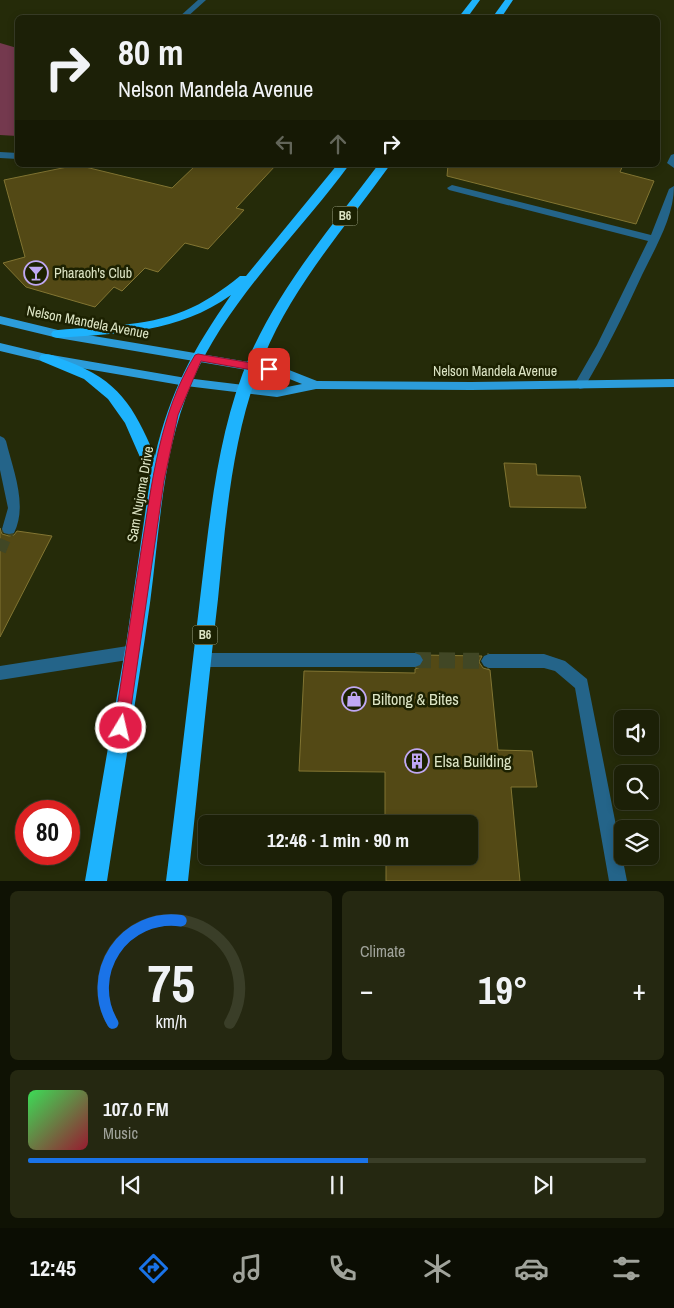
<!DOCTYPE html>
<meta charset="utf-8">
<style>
body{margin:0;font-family:"Archivo Narrow",sans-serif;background:#252811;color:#f1f3f6;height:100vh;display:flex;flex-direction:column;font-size:19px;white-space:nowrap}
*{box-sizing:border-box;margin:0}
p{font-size:16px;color:#a0a39b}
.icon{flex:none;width:28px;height:28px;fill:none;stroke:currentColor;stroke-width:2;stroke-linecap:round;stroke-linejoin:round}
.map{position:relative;height:881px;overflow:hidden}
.panel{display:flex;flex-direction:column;gap:10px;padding:10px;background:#0f1204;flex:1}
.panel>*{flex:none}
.hud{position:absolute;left:15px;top:15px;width:645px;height:152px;border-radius:8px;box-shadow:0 2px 8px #0003,0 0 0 1px #3a3e28;background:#1c2007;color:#f1f3f6;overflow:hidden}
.controls{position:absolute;left:614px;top:710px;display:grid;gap:10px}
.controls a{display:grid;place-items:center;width:45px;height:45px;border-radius:8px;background:#1c2007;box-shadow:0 2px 8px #0003,0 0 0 1px #3a3e28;font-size:25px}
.speed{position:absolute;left:15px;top:800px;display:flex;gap:10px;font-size:25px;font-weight:700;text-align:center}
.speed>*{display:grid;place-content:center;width:65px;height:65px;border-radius:50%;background:#1c2007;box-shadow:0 2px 8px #0003,0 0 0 1px #3a3e28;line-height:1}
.speed .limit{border:8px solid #d22;background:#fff;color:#111}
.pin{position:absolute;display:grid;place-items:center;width:42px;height:42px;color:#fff;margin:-21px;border-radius:10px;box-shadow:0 2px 8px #0006}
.me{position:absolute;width:55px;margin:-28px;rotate:9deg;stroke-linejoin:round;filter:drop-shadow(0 0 4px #0008)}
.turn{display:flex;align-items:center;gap:18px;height:105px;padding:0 20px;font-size:22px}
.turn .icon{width:65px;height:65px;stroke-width:2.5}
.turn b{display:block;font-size:35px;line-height:42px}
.lanes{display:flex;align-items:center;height:48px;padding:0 20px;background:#0003;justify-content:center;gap:25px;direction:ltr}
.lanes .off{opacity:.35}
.big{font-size:38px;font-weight:700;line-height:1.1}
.panel .tile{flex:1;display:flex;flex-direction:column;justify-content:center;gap:8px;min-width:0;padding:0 18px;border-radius:8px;background:#252811}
.panel .dial{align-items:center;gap:0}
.dial svg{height:130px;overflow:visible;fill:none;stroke:#3a3e28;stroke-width:7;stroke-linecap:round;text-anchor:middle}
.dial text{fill:#f1f3f6;stroke:none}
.song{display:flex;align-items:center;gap:15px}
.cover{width:60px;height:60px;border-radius:8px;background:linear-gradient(135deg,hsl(130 70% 55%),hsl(350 70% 35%))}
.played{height:5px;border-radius:2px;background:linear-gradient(90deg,#1a73e8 55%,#3a3e28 55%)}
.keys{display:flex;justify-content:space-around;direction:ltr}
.heat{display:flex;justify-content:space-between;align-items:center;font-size:28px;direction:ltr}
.panel .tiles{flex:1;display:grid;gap:10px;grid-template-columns:1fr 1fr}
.tile:last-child{grid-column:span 2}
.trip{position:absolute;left:198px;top:815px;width:280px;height:50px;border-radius:8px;background:#1c2007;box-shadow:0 2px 8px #0003,0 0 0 1px #3a3e28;font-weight:700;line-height:50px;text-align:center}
.tabs{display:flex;height:80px;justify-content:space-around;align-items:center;background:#0b0d03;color:#a0a39b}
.tabs .icon{width:35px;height:35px}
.tabs .current{color:#1a73e8}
.tabs b{font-size:22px;color:#f1f3f6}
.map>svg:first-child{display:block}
</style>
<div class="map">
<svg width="674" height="881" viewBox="0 0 674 881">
<rect width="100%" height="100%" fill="#252b09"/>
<path fill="#74394e" d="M 0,43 L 17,48 L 17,136 L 0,135 Z"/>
<g fill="#534915" stroke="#827532">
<path d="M 77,165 L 172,188 L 196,165 L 276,165 L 236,208 L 244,210 L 208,249 L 185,243 L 158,272 L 145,268 L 122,291 L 114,287 L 95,307 L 26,287 L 3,263 L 25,257 L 4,180 Z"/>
<path d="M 448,165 L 623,165 L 620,172 L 654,181 L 636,224 L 447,176 Z"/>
<path d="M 504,463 L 536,464 L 537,475 L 580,476 L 586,508 L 510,507 Z"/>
<path d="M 0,528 L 2,534 L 9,536 L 14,535 L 17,531 L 52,536 L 0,637 Z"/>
<path d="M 422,655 L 482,656 L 479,662 L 483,668 L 490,670 L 498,750 L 532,751 L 537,787 L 511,787 L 520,881 L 386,881 L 386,856 L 469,856 L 469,824 L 385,824 L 385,772 L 299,771 L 304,671 L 415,673 L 415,669 L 421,667 L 425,661 Z"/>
</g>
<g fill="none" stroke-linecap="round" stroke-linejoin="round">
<path stroke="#414725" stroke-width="12" stroke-dasharray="12 6" stroke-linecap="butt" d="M 0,551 L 9,529"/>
<path stroke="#414725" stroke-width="16" stroke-dasharray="16 8" stroke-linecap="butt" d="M 415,660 L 489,661"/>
<g fill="#246489" fill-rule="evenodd">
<path d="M 198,0 L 206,0 L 186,18 L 178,18 Z"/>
<path d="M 0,152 L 18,153 L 18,159 L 0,158 Z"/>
<path d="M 674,154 L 674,168 L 667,163 L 671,155 Z"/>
<path d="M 452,185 L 651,235 L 669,189 L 674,186 C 674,217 655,248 642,275 C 624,314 606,351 584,388 L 580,389 L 574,385 L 597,345 L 648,241 L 449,190 L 447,188 Z"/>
<path d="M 0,436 L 4,438 L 6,441 C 13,470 28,505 14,533 L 9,534 L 4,533 L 2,529 L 8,508 L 0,470 Z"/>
<path d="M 134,645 L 139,647 L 142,652 L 139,657 L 134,659 L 0,680 L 0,666 Z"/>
<path d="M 202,653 L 415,653 L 420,655 L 423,660 L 420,665 L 415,667 L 202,667 L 197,665 L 194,660 L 197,655 Z"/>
<path d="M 489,654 L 544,654 L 565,661 L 587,679 L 627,881 L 609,881 L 575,688 L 555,671 L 544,668 L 489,668 L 484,666 L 481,661 L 484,656 Z"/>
</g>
<path fill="#2c9cda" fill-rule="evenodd" d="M 0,316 L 58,330 L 284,368 L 317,381 L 471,382 L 674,379 L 674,387 L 471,390 L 316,389 L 277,397 L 186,386 L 46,362 L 0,351 L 0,343 L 46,354 L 186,378 L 277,389 L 302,384 L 282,376 L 58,338 L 0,324 Z"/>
<g fill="#1eb3fd" fill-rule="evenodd">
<path d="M 472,0 L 480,0 L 467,18 L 458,18 Z"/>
<path d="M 505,0 L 513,0 L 501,18 L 492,18 Z"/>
<path d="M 337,165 L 349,165 C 296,237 228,299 192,382 C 162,452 160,529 150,603 C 137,696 121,788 107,881 L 85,881 L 127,638 L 150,480 L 125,423 L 108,399 L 84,379 L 41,361 L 39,358 L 41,355 C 50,352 58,358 67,361 C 119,381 133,405 155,456 C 170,391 193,350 231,295 C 178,333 120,333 58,338 L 53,337 L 51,334 L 53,331 L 58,330 C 99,326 145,327 184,311 C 204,303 223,290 240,276 L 246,276 Z"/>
<path d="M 378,165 L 390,165 C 345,228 294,284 264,356 C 232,433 226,518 218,599 C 207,693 198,787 188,881 L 166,881 C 178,787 189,693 200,599 C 210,517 217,432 250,355 C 281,285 332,226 378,165 Z"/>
</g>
</g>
<path fill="#e11d48" stroke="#92132f" d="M 198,354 L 269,366 L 274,369 L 269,373 L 201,361 L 178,415 L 164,481 L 128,728 L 126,733 L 121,735 L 116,733 L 114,728 C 123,669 132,610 141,551 C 152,484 159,414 195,355 Z"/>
<defs>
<g id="bar-ring" transform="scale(1.25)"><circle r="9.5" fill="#1c2101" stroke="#c0a8f3" stroke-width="1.5"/><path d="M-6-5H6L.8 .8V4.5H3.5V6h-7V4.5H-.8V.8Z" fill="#c0a8f3"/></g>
<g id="shop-ring" transform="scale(1.25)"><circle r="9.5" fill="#1c2101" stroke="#c0a8f3" stroke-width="1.5"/><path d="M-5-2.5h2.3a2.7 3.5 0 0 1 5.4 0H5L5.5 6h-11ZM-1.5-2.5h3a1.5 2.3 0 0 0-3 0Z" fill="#c0a8f3"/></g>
<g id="building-ring" transform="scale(1.25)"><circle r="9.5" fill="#1c2101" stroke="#c0a8f3" stroke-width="1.5"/><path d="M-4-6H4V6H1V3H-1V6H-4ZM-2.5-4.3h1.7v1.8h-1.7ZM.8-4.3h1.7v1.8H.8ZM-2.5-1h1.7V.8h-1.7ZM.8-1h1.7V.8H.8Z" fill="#c0a8f3"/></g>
</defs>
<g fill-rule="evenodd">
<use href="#bar-ring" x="36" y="273"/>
<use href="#shop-ring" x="354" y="699"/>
<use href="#building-ring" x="417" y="761"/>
</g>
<g text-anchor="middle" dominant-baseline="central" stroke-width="5" stroke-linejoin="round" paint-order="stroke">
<g fill="#1c2101" stroke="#a3aa8a" stroke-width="1">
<rect x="332.5" y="206.5" width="25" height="19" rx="4"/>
<rect x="192.5" y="625.5" width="25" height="19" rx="4"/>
</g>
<g font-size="12" font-weight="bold" fill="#dde5c5">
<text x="345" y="216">B6</text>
<text x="205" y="635">B6</text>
</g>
<g font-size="14" fill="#dde5c5" stroke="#1c2101" text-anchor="start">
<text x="54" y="273">Pharaoh's Club</text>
</g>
<g font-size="14" fill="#dde5c5" stroke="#1c2101">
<text transform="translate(88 322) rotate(11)">Nelson Mandela Avenue</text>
<text x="495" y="371">Nelson Mandela Avenue</text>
<text transform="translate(140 494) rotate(-80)">Sam Nujoma Drive</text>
</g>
<g font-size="16" fill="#dde5c5" stroke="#1c2101" text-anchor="start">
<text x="372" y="699">Biltong &amp; Bites</text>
<text x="434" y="761">Elsa Building</text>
</g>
</g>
</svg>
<div class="controls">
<a><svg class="icon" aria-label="sound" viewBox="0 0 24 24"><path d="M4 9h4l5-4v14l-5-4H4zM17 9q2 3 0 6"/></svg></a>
<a><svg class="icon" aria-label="search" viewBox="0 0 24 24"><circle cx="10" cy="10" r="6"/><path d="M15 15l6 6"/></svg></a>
<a><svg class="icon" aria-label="layers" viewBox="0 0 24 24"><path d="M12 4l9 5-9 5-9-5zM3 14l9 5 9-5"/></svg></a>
</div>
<div class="speed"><div class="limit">80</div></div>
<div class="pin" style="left:269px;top:369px;background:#d93025"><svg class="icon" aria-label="arrive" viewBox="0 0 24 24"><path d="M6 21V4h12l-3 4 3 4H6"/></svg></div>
<svg class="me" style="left:121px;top:728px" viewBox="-20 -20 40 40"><circle r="17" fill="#e11d48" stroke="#fff" stroke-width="3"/><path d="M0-11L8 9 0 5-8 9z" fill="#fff"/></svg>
<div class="trip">12:46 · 1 min · 90 m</div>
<div class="hud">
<div class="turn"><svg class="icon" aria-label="right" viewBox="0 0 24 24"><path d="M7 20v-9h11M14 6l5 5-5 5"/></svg><div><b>80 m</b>Nelson Mandela Avenue</div></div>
<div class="lanes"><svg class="icon off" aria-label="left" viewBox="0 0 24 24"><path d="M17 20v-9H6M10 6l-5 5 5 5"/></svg><svg class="icon off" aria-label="ahead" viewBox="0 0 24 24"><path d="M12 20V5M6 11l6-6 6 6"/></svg><svg class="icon" aria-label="right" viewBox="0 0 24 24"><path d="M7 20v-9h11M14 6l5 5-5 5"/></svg></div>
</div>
</div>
<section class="panel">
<div class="tiles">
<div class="tile dial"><svg viewBox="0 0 100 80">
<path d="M14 69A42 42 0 1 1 86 69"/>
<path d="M14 69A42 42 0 0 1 56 6" stroke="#1a73e8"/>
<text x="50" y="56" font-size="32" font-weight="700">75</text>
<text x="50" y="72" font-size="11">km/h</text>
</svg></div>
<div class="tile"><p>Climate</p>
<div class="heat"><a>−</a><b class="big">19°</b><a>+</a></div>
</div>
<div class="tile">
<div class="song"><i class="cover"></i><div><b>107.0 FM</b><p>Music</p></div></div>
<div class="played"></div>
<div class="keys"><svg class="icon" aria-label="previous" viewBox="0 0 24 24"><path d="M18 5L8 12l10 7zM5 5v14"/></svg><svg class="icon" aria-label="pause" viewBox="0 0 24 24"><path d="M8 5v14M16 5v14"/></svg><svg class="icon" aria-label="next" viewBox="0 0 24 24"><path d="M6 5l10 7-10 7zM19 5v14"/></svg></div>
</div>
</div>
</section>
<nav class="tabs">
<b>12:45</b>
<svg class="icon current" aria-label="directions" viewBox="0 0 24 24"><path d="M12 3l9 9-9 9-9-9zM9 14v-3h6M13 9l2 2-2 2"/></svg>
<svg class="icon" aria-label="music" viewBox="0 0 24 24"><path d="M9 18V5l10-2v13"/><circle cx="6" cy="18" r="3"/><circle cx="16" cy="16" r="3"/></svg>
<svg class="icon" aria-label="phone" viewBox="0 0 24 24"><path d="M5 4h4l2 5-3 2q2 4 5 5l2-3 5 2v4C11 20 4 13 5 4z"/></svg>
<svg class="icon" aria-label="climate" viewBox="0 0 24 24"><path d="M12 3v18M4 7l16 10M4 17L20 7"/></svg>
<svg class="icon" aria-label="car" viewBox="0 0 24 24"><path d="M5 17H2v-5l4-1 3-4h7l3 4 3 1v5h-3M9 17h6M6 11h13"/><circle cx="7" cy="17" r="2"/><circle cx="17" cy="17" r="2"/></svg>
<svg class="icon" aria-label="filters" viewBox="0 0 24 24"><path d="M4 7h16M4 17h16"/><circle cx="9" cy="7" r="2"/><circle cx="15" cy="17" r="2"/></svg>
</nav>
